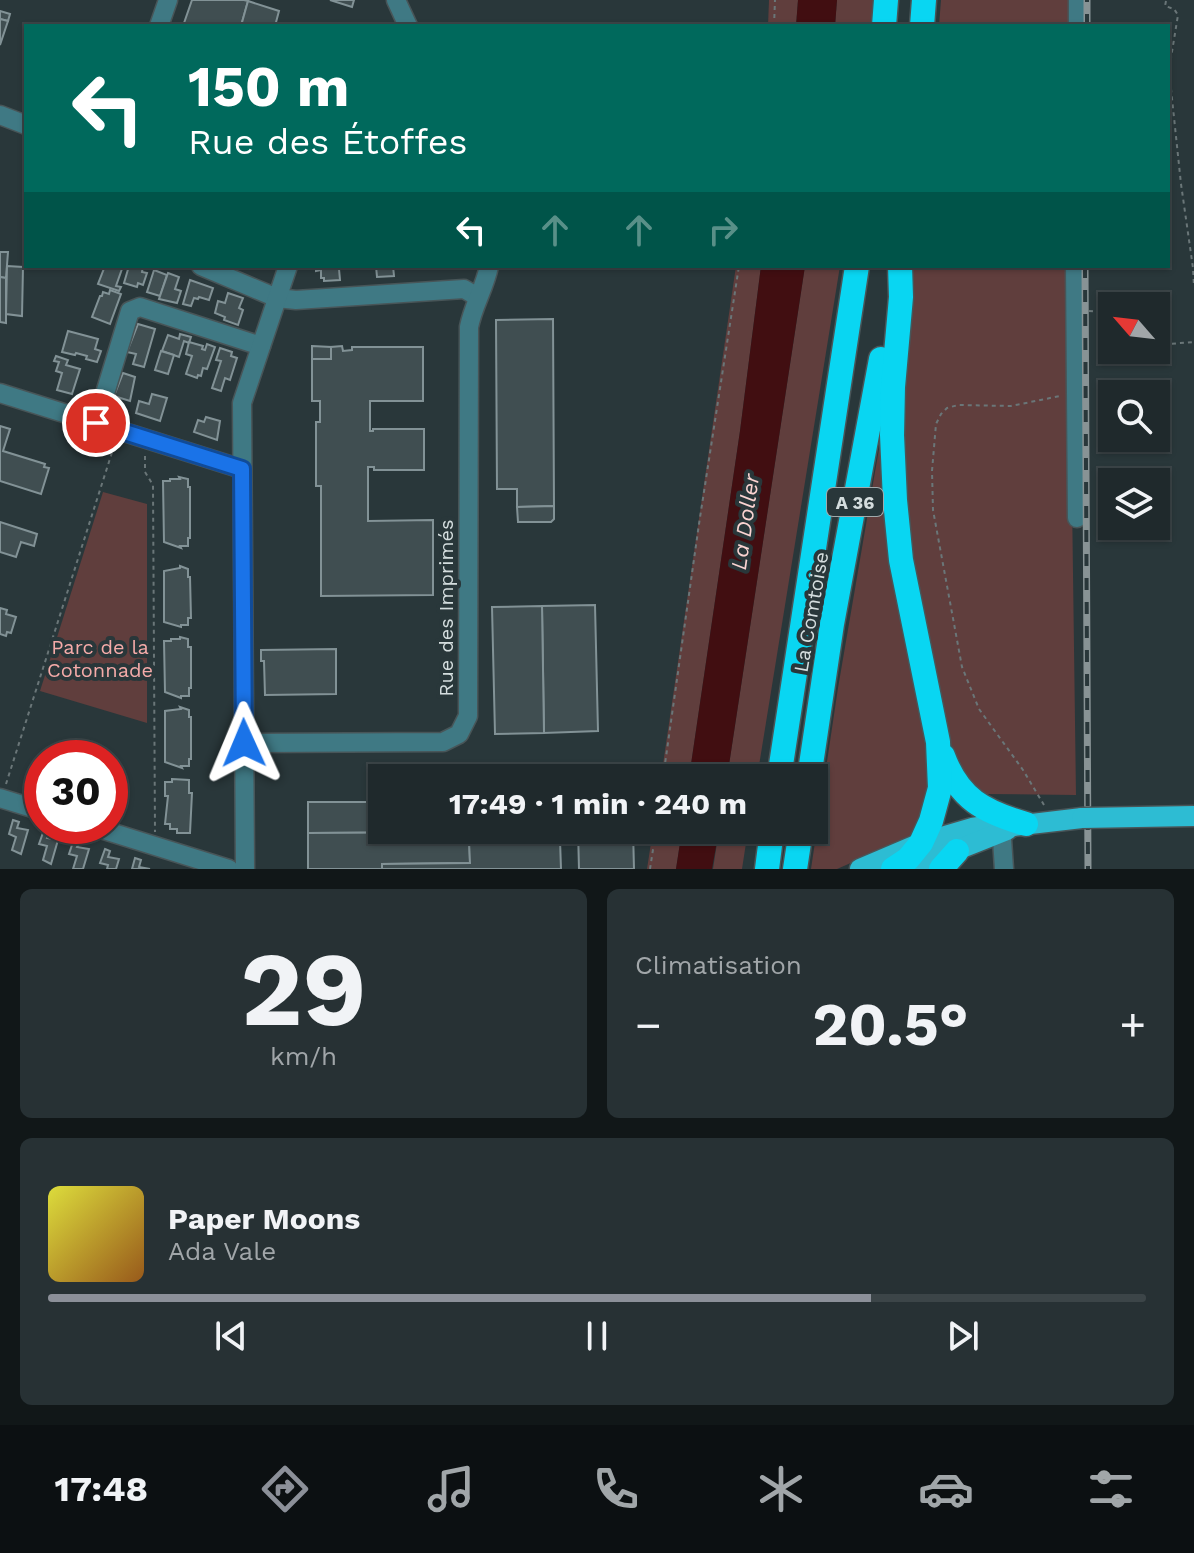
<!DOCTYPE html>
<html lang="fr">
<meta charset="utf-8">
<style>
body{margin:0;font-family:"Work Sans",sans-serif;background:#273134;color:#f1f3f6;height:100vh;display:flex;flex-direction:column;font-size:30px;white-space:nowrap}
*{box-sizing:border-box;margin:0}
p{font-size:26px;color:#a1a6a9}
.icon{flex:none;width:44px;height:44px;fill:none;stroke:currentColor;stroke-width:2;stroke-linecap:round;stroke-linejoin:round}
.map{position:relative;height:869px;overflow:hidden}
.sheet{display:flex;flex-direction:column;gap:20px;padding:20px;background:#111718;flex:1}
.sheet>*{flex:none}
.banner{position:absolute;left:24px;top:24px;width:1146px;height:244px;border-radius:0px;box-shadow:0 2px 6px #0004,0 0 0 2px #3c4548;background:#00695c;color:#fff;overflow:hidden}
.needle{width:52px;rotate:298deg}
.controls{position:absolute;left:1098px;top:292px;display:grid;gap:16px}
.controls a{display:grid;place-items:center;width:72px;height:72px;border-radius:0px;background:#1f292c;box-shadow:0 2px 6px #0004,0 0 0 2px #3c4548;font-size:40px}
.speed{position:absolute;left:24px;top:740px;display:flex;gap:16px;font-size:40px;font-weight:700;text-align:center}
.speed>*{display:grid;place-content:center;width:104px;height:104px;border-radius:50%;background:#1f292c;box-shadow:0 2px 6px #0004,0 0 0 2px #3c4548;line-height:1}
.speed .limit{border:12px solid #d22;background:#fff;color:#111}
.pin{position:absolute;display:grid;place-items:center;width:68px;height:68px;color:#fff;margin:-34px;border:4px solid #fff;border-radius:50%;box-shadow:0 2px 8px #0007}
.me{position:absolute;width:88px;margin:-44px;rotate:359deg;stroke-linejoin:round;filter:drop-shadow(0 0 6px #0008)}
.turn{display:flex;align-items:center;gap:28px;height:168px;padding:0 32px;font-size:36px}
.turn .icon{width:104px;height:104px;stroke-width:2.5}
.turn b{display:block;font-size:56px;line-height:68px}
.lanes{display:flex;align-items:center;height:76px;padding:0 32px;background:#0003;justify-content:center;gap:40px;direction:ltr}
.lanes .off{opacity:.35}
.big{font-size:60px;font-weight:700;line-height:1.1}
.sheet .card{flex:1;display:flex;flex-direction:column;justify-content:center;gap:12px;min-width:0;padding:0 28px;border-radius:12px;background:#273134}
.sheet .dial{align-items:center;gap:0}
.dial b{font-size:104px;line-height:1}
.song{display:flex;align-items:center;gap:24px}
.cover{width:96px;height:96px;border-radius:12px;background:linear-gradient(135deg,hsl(60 70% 55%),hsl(30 70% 35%))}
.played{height:8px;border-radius:4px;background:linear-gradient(90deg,#8c9099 75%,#3c4548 75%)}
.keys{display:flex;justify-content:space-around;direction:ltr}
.heat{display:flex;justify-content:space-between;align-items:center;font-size:44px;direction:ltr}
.sheet .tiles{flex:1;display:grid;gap:20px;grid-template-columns:1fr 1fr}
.card:last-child{grid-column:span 2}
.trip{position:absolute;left:368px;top:764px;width:460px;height:80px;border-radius:0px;background:#1f292c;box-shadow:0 2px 6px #0004,0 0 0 2px #3c4548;font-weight:700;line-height:80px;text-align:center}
.dock{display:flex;height:128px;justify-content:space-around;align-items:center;background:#0c1012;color:#a1a6a9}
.dock .icon{width:56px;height:56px}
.dock .active{color:#8c9099}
.dock b{font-size:36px;color:#f1f3f6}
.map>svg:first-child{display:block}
</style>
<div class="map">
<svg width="1194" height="869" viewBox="0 0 1194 869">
<rect width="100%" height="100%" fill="#29373a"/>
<g fill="#603e3d">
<path d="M 769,0 L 798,0 L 796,26 L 768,26 Z"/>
<path d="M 837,0 L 873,0 L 872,26 L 835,26 Z"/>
<path d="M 941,0 L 1075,0 L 1075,26 L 939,26 Z"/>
<path d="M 736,266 L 761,266 L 740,431 L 689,778 L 661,778 Z"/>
<path d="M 805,266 L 840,266 L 757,778 L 727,778 Z"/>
<path d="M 912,266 L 1073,266 L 1071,425 L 1076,795 L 984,794 L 967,786 L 953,763 L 915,590 L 902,482 L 905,335 Z"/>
<path d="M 881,437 L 901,627 L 931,752 L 932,793 L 919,833 L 837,869 L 811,869 L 838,688 Z"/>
<path d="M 103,492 L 147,504 L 147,723 L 40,691 Z"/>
<path d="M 653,830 L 682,830 L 676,869 L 647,869 Z"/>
<path d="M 719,830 L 748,830 L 742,869 L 713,869 Z"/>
</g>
<g fill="#410e11">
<path d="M 798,0 L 837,0 L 835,26 L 796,26 Z"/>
<path d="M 761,266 L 805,266 L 727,778 L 689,778 L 740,431 Z"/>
<path d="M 682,830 L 719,830 L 712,869 L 676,869 Z"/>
</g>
<g fill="#404e51" stroke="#829296" stroke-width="2">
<path d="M 192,0 L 244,0 L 248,1 L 241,26 L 183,26 Z"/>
<path d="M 330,0 L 354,0 L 352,7 Z"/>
<path d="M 248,1 L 279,11 L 275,26 L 241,26 Z"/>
<path d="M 0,11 L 10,14 L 8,21 L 0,19 Z"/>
<path d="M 0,19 L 8,21 L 0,45 Z"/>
<path d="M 0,252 L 8,252 L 6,278 L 0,277 Z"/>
<path d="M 7,266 L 23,267 L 22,316 L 6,314 Z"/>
<path d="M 105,266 L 123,266 L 116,286 L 121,287 L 119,291 L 98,284 Z"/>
<path d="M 129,266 L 143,266 L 142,272 L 147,273 L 143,285 L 138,283 L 137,287 L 124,283 Z"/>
<path d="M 316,266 L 336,266 L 336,269 L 339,269 L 340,280 L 324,281 L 324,278 L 321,278 L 321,270 L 316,271 Z"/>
<path d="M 376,266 L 393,266 L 394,276 L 377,277 Z"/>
<path d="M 154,270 L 167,275 L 160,296 L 147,292 Z"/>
<path d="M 168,273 L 179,277 L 175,289 L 181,291 L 177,303 L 159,299 Z"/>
<path d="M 0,277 L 6,278 L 6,323 L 0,322 Z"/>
<path d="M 190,280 L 213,288 L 209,300 L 199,297 L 198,299 L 194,298 L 191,306 L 183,304 Z"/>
<path d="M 110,290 L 121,294 L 110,324 L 92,317 L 100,296 L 102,296 L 103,292 L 109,294 Z"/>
<path d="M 228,293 L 243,298 L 239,308 L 243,310 L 238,325 L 224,320 L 225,317 L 215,313 L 218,301 L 225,303 Z"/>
<path d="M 553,319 L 554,506 L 517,507 L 517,489 L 497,489 L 496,320 Z"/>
<path d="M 138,324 L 155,329 L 144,367 L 133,364 L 136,354 L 127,352 Z"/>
<path d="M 68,331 L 98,339 L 95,349 L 101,351 L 97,362 L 86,359 L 87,356 L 76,353 L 75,355 L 62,352 Z"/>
<path d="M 180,334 L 191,337 L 189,343 L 184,341 L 179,357 L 162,351 L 168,335 L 179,339 Z"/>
<path d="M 189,342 L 203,346 L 202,349 L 205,350 L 207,344 L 215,347 L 207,369 L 203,368 L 201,376 L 198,375 L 197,378 L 186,374 L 192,356 L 186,354 Z"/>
<path d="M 312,346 L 331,347 L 331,359 L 312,359 Z"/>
<path d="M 342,346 L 343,351 L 352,350 L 352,347 L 423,347 L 423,401 L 370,401 L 370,431 L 373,431 L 373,429 L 424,429 L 424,470 L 374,470 L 374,467 L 368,467 L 368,521 L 433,520 L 433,595 L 321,596 L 321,486 L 316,486 L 316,422 L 320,422 L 320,401 L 312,401 L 312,359 L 331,359 L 331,347 Z"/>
<path d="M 220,348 L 232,352 L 231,356 L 237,358 L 230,380 L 225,378 L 221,391 L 212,388 L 221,361 L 216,360 Z"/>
<path d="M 161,351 L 174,355 L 168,374 L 155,370 Z"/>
<path d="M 56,356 L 68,360 L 66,365 L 80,369 L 72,394 L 57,390 L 62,373 L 56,371 L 59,362 L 54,361 Z"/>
<path d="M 123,373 L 135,377 L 130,401 L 114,396 Z"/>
<path d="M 152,394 L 167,398 L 160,421 L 136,413 L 139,401 L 149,404 Z"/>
<path d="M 206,417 L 220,421 L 217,440 L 194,432 L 198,420 L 204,422 Z"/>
<path d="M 0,426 L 10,429 L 3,451 L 45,464 L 44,467 L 49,468 L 41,494 L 0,481 Z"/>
<path d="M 179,477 L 188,479 L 188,487 L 190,487 L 190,538 L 188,538 L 188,546 L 180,546 L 181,548 L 164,542 L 163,481 L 170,481 L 170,479 L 180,479 Z"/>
<path d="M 554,506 L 554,519 L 551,522 L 518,522 L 517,507 Z"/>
<path d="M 0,522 L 37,534 L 34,546 L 21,542 L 16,557 L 0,552 Z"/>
<path d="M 180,566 L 188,569 L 188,577 L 190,577 L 191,618 L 188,618 L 188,625 L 181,625 L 181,627 L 164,622 L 164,571 L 180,568 Z"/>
<path d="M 595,605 L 598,731 L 544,733 L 542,606 Z"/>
<path d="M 542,606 L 544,733 L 495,734 L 492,607 Z"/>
<path d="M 0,608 L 7,610 L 6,614 L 16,617 L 11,633 L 7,632 L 6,636 L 0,634 Z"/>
<path d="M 180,637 L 188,639 L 188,647 L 191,647 L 191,688 L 189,688 L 189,696 L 181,696 L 181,698 L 165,692 L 164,641 L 171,641 L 171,639 L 180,639 Z"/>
<path d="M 336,649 L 336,694 L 265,695 L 264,661 L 261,661 L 261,650 Z"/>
<path d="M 180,707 L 189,710 L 189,717 L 191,717 L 191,759 L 189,759 L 189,766 L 181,766 L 182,768 L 165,762 L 165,711 L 181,709 Z"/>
<path d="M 36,759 L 42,761 L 42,792 L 31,788 L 38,766 L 34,764 Z"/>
<path d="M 172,779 L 189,780 L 189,793 L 192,793 L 190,833 L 177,833 L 177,829 L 170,829 L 170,824 L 165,824 L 168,796 L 165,796 L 165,782 L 172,782 Z"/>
<path d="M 308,802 L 382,802 L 382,830 L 469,830 L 469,832 L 308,833 Z"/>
<path d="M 13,820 L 19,822 L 17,828 L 28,830 L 21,854 L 12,850 L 16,837 L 9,834 Z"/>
<path d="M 44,830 L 49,831 L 47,838 L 58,840 L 51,864 L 43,860 L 47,846 L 39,844 Z"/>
<path d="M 578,830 L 633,830 L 634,869 L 579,869 Z"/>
<path d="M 469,832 L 470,863 L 382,864 L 382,869 L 308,869 L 308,833 Z"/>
<path d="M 502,836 L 515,836 L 515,840 L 560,840 L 561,869 L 382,869 L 382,864 L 470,863 L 469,841 L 502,840 Z"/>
<path d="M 74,839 L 80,841 L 77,847 L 89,849 L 83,869 L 73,869 L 77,856 L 69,854 Z"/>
<path d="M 105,849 L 110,851 L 108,857 L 119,859 L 116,869 L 107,869 L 108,865 L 100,863 Z"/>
<path d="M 135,858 L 141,860 L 139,867 L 150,869 L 132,869 Z"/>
</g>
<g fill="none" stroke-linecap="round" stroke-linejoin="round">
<g stroke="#485558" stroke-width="21">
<g id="minor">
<path d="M 396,0 L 408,26"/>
<path d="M 159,26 L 168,0"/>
<path d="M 1078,26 L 1078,0"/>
<path d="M 0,115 L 26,125"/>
<path d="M 201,266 L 277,298 L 296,300 L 464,289 L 478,297"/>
<path d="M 1075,266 L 1077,518"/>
<path d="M 0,393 L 242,469"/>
<path d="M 96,423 L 130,311 L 140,307 L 261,346"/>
<path d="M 244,743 L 443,742 L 459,734 L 468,716 L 469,327 C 473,306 485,287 489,266"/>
<path d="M 0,798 L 42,811"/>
<path d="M 91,826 L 229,869"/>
<path d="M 1002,839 L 1004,869"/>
<path d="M 245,869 L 242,403 L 288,266"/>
</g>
</g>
<g stroke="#485558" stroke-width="23">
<g id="major">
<path d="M 860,869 L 921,843 L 972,828 L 985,826 L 1014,826 L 1082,818"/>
<path d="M 909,869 L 1007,830"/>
</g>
</g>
<g stroke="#485558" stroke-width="27">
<g id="highway">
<path d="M 884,26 L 886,0"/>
<path d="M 922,26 L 924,0"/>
<path d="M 943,756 C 959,799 984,812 1026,824"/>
<path d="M 779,778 L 857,266"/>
<path d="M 809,778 L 832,624 L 881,359"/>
<path d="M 767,869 L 772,830"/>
<path d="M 795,869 L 801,830"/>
<path d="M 893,869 L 908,859 L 921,843 L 931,821 L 940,788 L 938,742 L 901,560 L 895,500 L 892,435 L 893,387 L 901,297 L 900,266"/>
<path d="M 941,869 L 957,851"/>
</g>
</g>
<g stroke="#6a7678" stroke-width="2" stroke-dasharray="4 4" stroke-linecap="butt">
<path d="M 1166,1 L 1165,6 L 1174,9 L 1178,15 L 1169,70 L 1181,184 L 1193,268 L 1194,287"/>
<path d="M 774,26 L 775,0"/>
<path d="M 1089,311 L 1112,313"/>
<path d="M 1156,345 L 1194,342"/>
<path d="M 145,456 L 145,472 L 153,485 L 155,832"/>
<path d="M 663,778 L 699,524 L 739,266"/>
<path d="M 6,784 L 115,443"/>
<path d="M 1044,805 L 1023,770 L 979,709 L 962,667 L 933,510 L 932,471 L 936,424 L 941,414 L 947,408 L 958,405 L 1011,406 L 1060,396"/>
<path d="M 650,869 L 656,830"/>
</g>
<use href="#minor" stroke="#3f7984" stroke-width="18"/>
<use href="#major" stroke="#2dbcd3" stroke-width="20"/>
<use href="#highway" stroke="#09d6f2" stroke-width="24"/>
<g stroke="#889395" stroke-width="7">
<g id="rail">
<path d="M 1087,26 L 1087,0"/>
<path d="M 1085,266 L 1088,869"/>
</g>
</g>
<use href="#rail" stroke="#29373a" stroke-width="4" stroke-dasharray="12" stroke-linecap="butt"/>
<g stroke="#485558" stroke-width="23" stroke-linecap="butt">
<path id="major-bridge" d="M 1082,818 L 1194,816"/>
</g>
<use href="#major-bridge" stroke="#2dbcd3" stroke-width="20"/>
</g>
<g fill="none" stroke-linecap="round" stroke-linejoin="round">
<g stroke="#114b97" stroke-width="20">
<path id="route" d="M 96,423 L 242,469 L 244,743"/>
</g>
<use href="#route" stroke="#1a73e8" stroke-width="14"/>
</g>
<g text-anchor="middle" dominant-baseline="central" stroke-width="8" stroke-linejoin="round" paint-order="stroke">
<rect fill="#29373a" stroke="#a1abad" stroke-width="2" x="827" y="488" width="56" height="28" rx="6"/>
<g font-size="18" font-weight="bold" fill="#d4ddde">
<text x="855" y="502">A 36</text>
</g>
<g font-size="20" fill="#d4ddde" stroke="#29373a">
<text transform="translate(446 608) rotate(-90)">Rue des Imprimés</text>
<text transform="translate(811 612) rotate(-80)">La Comtoise</text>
</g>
<g font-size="20" fill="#f5aba9" stroke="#29373a">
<text x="100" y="647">Parc de la<tspan x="100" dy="23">Cotonnade</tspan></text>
</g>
<g font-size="22" font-style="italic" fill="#fbd4d2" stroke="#29373a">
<text transform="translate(745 522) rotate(-82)">La Doller</text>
</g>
</g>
</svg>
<div class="controls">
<a><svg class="needle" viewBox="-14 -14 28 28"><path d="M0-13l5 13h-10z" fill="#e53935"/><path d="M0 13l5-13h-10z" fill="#a1a6a9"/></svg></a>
<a><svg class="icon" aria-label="search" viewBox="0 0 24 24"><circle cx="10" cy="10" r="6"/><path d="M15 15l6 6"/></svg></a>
<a><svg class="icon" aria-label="layers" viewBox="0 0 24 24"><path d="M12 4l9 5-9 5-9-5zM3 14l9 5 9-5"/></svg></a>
</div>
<div class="speed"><div class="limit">30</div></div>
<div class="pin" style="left:96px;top:423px;background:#d93025"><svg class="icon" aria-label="arrive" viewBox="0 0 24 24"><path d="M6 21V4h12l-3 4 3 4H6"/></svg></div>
<svg class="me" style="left:244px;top:743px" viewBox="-20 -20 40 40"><path d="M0-17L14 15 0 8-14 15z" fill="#1a73e8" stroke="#fff" stroke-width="4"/></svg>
<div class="trip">17:49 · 1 min · 240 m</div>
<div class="banner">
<div class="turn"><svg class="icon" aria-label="left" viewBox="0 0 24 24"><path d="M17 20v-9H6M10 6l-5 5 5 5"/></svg><div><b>150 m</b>Rue des Étoffes</div></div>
<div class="lanes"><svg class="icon" aria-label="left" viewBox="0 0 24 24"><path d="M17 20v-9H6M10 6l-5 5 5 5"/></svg><svg class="icon off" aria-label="ahead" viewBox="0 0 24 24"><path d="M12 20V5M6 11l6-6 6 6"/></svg><svg class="icon off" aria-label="ahead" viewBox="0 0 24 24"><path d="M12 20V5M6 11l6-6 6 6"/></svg><svg class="icon off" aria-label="right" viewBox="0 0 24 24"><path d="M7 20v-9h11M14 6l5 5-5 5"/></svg></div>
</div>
</div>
<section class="sheet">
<div class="tiles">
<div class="card dial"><b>29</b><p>km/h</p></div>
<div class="card"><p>Climatisation</p>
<div class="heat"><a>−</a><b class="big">20.5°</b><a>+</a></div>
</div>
<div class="card">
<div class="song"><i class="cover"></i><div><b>Paper Moons</b><p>Ada Vale</p></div></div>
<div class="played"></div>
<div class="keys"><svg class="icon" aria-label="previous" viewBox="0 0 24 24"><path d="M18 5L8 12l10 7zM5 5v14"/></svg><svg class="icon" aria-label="pause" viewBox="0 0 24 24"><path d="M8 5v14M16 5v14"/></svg><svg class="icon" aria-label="next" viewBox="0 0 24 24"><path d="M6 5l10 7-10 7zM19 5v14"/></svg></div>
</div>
</div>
</section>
<nav class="dock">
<b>17:48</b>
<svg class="icon active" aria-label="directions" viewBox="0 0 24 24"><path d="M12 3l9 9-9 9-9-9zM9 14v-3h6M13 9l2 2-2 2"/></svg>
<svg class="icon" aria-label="music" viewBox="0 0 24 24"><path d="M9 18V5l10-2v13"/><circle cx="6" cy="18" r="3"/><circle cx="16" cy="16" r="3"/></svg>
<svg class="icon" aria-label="phone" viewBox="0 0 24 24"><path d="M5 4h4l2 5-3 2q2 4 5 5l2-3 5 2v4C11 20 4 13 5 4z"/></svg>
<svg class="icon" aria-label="climate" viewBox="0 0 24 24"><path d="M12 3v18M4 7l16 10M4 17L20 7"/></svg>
<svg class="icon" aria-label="car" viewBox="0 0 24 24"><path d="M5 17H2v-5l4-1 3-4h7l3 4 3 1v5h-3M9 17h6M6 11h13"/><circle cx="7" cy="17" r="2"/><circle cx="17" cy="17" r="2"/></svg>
<svg class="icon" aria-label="filters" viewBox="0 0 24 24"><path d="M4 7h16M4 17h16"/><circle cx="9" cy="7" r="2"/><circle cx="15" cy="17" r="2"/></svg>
</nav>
